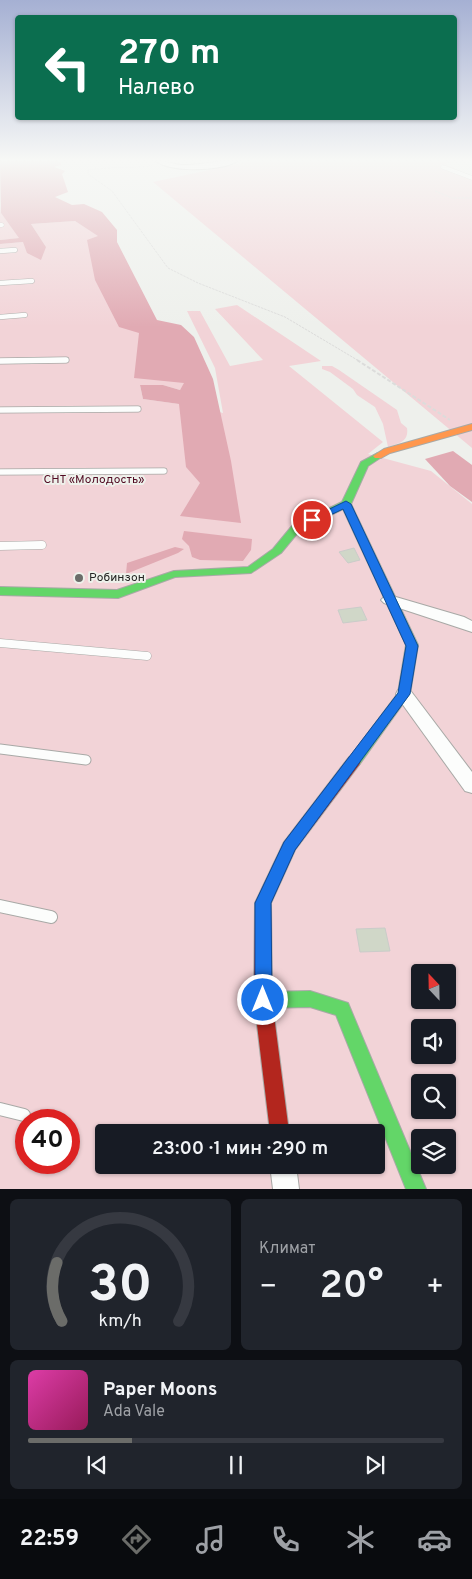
<!DOCTYPE html>
<html lang="ru">
<meta charset="utf-8">
<style>
body{margin:0;font-family:Overpass,sans-serif;background:#20242c;color:#f1f3f6;height:100vh;display:flex;flex-direction:column;font-size:19px;white-space:nowrap}
*{box-sizing:border-box;margin:0}
p{font-size:16px;color:#9ea1a6}
.icon{flex:none;width:28px;height:28px;fill:none;stroke:currentColor;stroke-width:2;stroke-linecap:round;stroke-linejoin:round}
.map{position:relative;height:1189px;overflow:hidden}
.sheet{display:flex;flex-direction:column;gap:10px;padding:10px;background:#0d0f14;flex:1}
.sheet>*{flex:none}
.guide{position:absolute;left:15px;top:15px;width:442px;height:105px;border-radius:5px;box-shadow:0 1px 4px #0004;background:#0b6e4f;color:#fff;overflow:hidden}
.needle{width:32px;rotate:338deg}
.fabs{position:absolute;left:411px;top:964px;display:grid;gap:10px}
.fabs a{display:grid;place-items:center;width:45px;height:45px;border-radius:5px;background:#171b24;box-shadow:0 1px 4px #0004;font-size:25px}
.speed{position:absolute;left:15px;top:1109px;display:flex;gap:10px;font-size:25px;font-weight:700;text-align:center}
.speed>*{display:grid;place-content:center;width:65px;height:65px;border-radius:50%;background:#171b24;box-shadow:0 1px 4px #0004;line-height:1}
.speed .limit{border:8px solid #d22;background:#fff;color:#111}
.pin{position:absolute;display:grid;place-items:center;width:42px;height:42px;color:#fff;margin:-21px;border:2px solid #fff;border-radius:50%;box-shadow:0 1px 5px #0007}
.me{position:absolute;width:55px;margin:-28px;rotate:0deg;stroke-linejoin:round;filter:drop-shadow(0 0 4px #0008)}
.turn{display:flex;align-items:center;gap:18px;height:105px;padding:0 20px;font-size:22px}
.turn .icon{width:65px;height:65px;stroke-width:2.5}
.turn b{display:block;font-size:35px;line-height:42px}
.big{font-size:38px;font-weight:600;line-height:1.1}
.sheet .card{flex:1;display:flex;flex-direction:column;justify-content:center;gap:8px;min-width:0;padding:0 18px;border-radius:8px;background:#20242c}
.sheet .dial{align-items:center;gap:0}
.dial svg{height:130px;overflow:visible;fill:none;stroke:#363941;stroke-width:7;stroke-linecap:round;text-anchor:middle}
.dial text{fill:#f1f3f6;stroke:none}
.song{display:flex;align-items:center;gap:15px}
.cover{width:60px;height:60px;border-radius:8px;background:linear-gradient(135deg,hsl(320 70% 55%),hsl(330 70% 35%))}
.played{height:5px;border-radius:2px;background:linear-gradient(90deg,#6b6c69 25%,#363941 25%)}
.keys{display:flex;justify-content:space-around;direction:ltr}
.heat{display:flex;justify-content:space-between;align-items:center;font-size:28px;direction:ltr}
.sheet .tiles{flex:1;display:grid;gap:10px;grid-template-columns:1fr 1fr}
.card:last-child{grid-column:span 2}
.trip{position:absolute;left:95px;top:1124px;width:290px;height:50px;border-radius:5px;background:#171b24;box-shadow:0 1px 4px #0004;font-weight:600;line-height:50px;text-align:center}
.menu{display:flex;height:80px;justify-content:space-around;align-items:center;background:#090b0e;color:#9ea1a6}
.menu .icon{width:35px;height:35px}
.menu .selected{color:#6b6c69}
.menu b{font-size:22px;color:#f1f3f6}
.map>svg:first-child{display:block}
</style>
<div class="map">
<svg width="472" height="1189" viewBox="0 0 472 1189">
<rect width="100%" height="100%" fill="#eef0ec"/>
<g fill="#f2d3d7" fill-rule="evenodd">
<path d="M 251,161 L 456,161 L 444,164 L 472,176 L 472,448 L 153,182 Z"/>
<path d="M 0,205 L 1,213 L 20,238 L 0,240 Z"/>
<path d="M 75,221 L 99,236 L 139,332 L 185,383 L 180,390 L 163,385 L 140,385 L 143,399 L 201,407 L 223,413 L 215,368 L 187,311 L 200,311 L 230,366 L 263,360 L 215,309 L 237,305 L 321,361 L 289,366 L 383,442 L 368,454 L 431,471 L 472,504 L 472,1189 L 0,1189 L 0,244 L 23,242 L 46,247 L 31,224 ZM 420,972 L 448,972 L 448,1000 L 420,1000 ZM 420,1028 L 448,1028 L 448,1055 L 420,1055 ZM 420,1082 L 448,1082 L 448,1110 L 420,1110 ZM 26,1120 L 69,1120 L 69,1162 L 26,1162 ZM 104,1132 L 376,1132 L 376,1165 L 104,1165 ZM 420,1138 L 448,1138 L 448,1165 L 420,1165 Z"/>
<path d="M 322,366 L 332,366 L 339,370 L 397,410 L 401,423 L 407,428 C 409,442 399,443 388,447 L 383,424 L 375,407 L 357,395 L 353,389 L 330,372 L 322,369 Z"/>
</g>
<g fill="#e1aab3">
<path d="M 0,161 L 58,161 L 60,162 L 61,165 L 54,167 L 65,171 L 62,174 L 68,192 L 55,197 L 72,205 L 84,204 L 102,212 L 117,230 L 117,242 L 157,320 L 181,325 L 194,337 L 213,379 L 231,461 L 241,523 L 180,516 L 200,483 L 186,467 L 179,404 L 143,399 L 140,385 L 163,385 L 180,390 L 184,383 L 134,378 L 139,333 L 119,327 L 95,280 L 87,240 L 98,236 L 75,221 L 31,224 L 46,247 L 41,260 L 27,253 L 23,242 L 0,244 L 0,240 L 19,238 L 1,213 Z"/>
<path d="M 453,451 L 472,465 L 472,502 L 450,486 L 425,459 Z"/>
<path d="M 184,531 L 252,539 L 251,550 L 243,561 L 200,560 L 192,557 L 189,546 L 182,539 Z"/>
<path d="M 175,547 L 184,549 L 178,553 L 126,574 L 127,563 Z"/>
</g>
<g fill="#d0d7c8" stroke="#caccc9">
<path d="M 354,548 L 360,560 L 348,563 L 339,552 Z"/>
<path d="M 361,607 L 367,620 L 343,623 L 338,610 Z"/>
<path d="M 385,928 L 390,951 L 360,952 L 356,929 Z"/>
</g>
<g fill="none" stroke-linecap="round" stroke-linejoin="round">
<g stroke="#a8a9a6" stroke-width="4.5">
<g id="lane-far5">
<path d="M 443,167 L 472,178"/>
<path d="M 0,225 L 2,225"/>
</g>
</g>
<g stroke="#a8a9a6" stroke-width="5.5">
<g id="lane-far4">
<path d="M 0,251 L 15,250"/>
<path d="M 0,283 L 32,281"/>
<path d="M 0,317 L 25,315"/>
<path d="M 0,361 L 66,360"/>
</g>
</g>
<g stroke="#a8a9a6" stroke-width="7">
<g id="lane-far3">
<path d="M 0,361 L 66,360"/>
<path d="M 0,410 L 138,409"/>
<path d="M 0,472 L 164,471"/>
</g>
</g>
<g stroke="#a8a9a6" stroke-width="9">
<g id="lane-far2">
<path d="M 0,546 L 42,545"/>
<path d="M 0,643 L 147,656"/>
</g>
</g>
<g stroke="#a8a9a6" stroke-width="11">
<path id="lane-far1" d="M 0,749 L 86,760"/>
</g>
<g stroke="#a8a9a6" stroke-width="14">
<g id="lane">
<path d="M 0,906 L 51,917"/>
<path d="M 0,1109 L 24,1115"/>
</g>
</g>
<g stroke="#a8a9a6" stroke-width="2">
<g id="street">
<path d="M 156,161 C 166,160 176,166 187,165 C 204,165 222,159 238,161 C 222,171 171,173 156,161 Z"/>
<path d="M 389,595 L 464,617 L 472,621 L 472,632 L 384,603 L 381,600 L 384,597 Z"/>
<path d="M 404,688 L 410,690 L 472,772 L 472,793 L 465,791 L 398,698 L 396,694 L 398,690 Z"/>
<path d="M 270,1165 L 296,1165 L 299,1189 L 273,1189 Z"/>
</g>
</g>
<g stroke="#a8a9a6" stroke-width="2">
<g id="fast">
<path d="M 378,453 L 383,456 L 368,466 L 351,504 L 418,645 L 410,694 L 359,765 L 354,766 L 349,765 L 347,761 L 398,693 L 406,645 L 343,509 L 300,530 L 281,553 L 251,573 L 175,577 L 118,598 L 0,595 L 0,587 L 117,590 L 174,571 L 248,567 L 273,549 L 292,526 L 342,502 L 361,462 Z"/>
<path d="M 310,991 L 348,1003 L 426,1189 L 406,1189 L 336,1015 L 310,1007 L 263,1008 L 257,1006 L 254,1000 L 257,994 L 263,992 Z"/>
</g>
</g>
<g stroke="#a8a9a6" stroke-width="2">
<path id="slow" d="M 472,424 L 472,430 L 390,453 L 381,458 L 375,458 L 373,456 L 384,449 Z"/>
</g>
<g stroke="#a8a9a6" stroke-width="2">
<path id="jam" d="M 354,756 L 359,757 L 361,761 L 359,765 L 295,850 L 271,903 L 272,1000 L 289,1132 L 270,1132 L 254,1000 L 255,903 L 284,842 L 349,757 Z"/>
</g>
<g stroke="#dcdcdb" stroke-width="1" stroke-dasharray="2.5 1" stroke-linecap="butt">
<path d="M 152,166 L 93,169 L 88,170 L 88,174 L 112,191 L 168,268 L 198,283 L 285,317 L 359,361"/>
<path d="M 435,191 L 452,198 L 472,198"/>
</g>
<path stroke="#dcdcdb" stroke-width="2" stroke-dasharray="4 2" stroke-linecap="butt" d="M 357,360 L 450,420"/>
<use href="#lane-far5" stroke="#fcfdfc" stroke-width="4"/>
<use href="#lane-far4" stroke="#fcfdfc" stroke-width="4.5"/>
<use href="#lane-far3" stroke="#fcfdfc" stroke-width="5.5"/>
<use href="#lane-far2" stroke="#fcfdfc" stroke-width="8"/>
<use href="#lane-far1" stroke="#fcfdfc" stroke-width="9"/>
<use href="#lane" stroke="#fcfdfc" stroke-width="12"/>
<use href="#street" fill="#fcfdfc" fill-rule="evenodd"/>
<use href="#fast" fill="#63d668" fill-rule="evenodd"/>
<use href="#slow" fill="#ff974d" fill-rule="evenodd"/>
<use href="#jam" fill="#b3261e" fill-rule="evenodd"/>
</g>
<linearGradient id="sky" x2="0" y2="1"><stop stop-color="#a5b0d3"/><stop offset="0.49" stop-color="#f7f8f6"/><stop offset="1" stop-color="#f7f8f6" stop-opacity="0"/></linearGradient>
<rect width="472" height="327" fill="url(#sky)"/>
<path fill="#1a73e8" stroke="#114b97" d="M 346,501 L 351,504 L 418,646 L 410,694 L 295,850 L 271,903 L 272,1000 L 269,1006 L 263,1008 L 257,1006 L 255,1000 L 255,903 L 284,842 L 398,693 L 406,646 L 343,509 L 316,522 L 312,523 L 307,520 Z"/>
<circle fill="#6b6c69" stroke="#eef1eb" stroke-width="2" cx="79" cy="578" r="5"/>
<g text-anchor="middle" dominant-baseline="central" stroke-width="4" stroke-linejoin="round" paint-order="stroke">
<g font-size="12" fill="#510a22" stroke="#eef1eb">
<text x="94" y="480">СНТ «Молодость»</text>
</g>
<g font-size="12" fill="#242523" stroke="#eef1eb" text-anchor="start">
<text x="89" y="578">Робинзон</text>
</g>
</g>
</svg>
<div class="fabs">
<a><svg class="needle" viewBox="-14 -14 28 28"><path d="M0-13l5 13h-10z" fill="#e53935"/><path d="M0 13l5-13h-10z" fill="#9ea1a6"/></svg></a>
<a><svg class="icon" aria-label="sound" viewBox="0 0 24 24"><path d="M4 9h4l5-4v14l-5-4H4zM17 9q2 3 0 6"/></svg></a>
<a><svg class="icon" aria-label="search" viewBox="0 0 24 24"><circle cx="10" cy="10" r="6"/><path d="M15 15l6 6"/></svg></a>
<a><svg class="icon" aria-label="layers" viewBox="0 0 24 24"><path d="M12 4l9 5-9 5-9-5zM3 14l9 5 9-5"/></svg></a>
</div>
<div class="speed"><div class="limit">40</div></div>
<div class="pin" style="left:312px;top:520px;background:#d93025"><svg class="icon" aria-label="arrive" viewBox="0 0 24 24"><path d="M6 21V4h12l-3 4 3 4H6"/></svg></div>
<svg class="me" style="left:263px;top:1000px" viewBox="-20 -20 40 40"><circle r="17" fill="#1a73e8" stroke="#fff" stroke-width="3"/><path d="M0-11L8 9 0 5-8 9z" fill="#fff"/></svg>
<div class="trip">23:00 · 1 мин · 290 m</div>
<div class="guide">
<div class="turn"><svg class="icon" aria-label="left" viewBox="0 0 24 24"><path d="M17 20v-9H6M10 6l-5 5 5 5"/></svg><div><b>270 m</b>Налево</div></div>
</div>
</div>
<section class="sheet">
<div class="tiles">
<div class="card dial"><svg viewBox="0 0 100 80">
<path d="M14 69A42 42 0 1 1 86 69"/>
<path d="M14 69A42 42 0 0 1 11 33" stroke="#6b6c69"/>
<text x="50" y="56" font-size="32" font-weight="700">30</text>
<text x="50" y="72" font-size="11">km/h</text>
</svg></div>
<div class="card"><p>Климат</p>
<div class="heat"><a>−</a><b class="big">20°</b><a>+</a></div>
</div>
<div class="card">
<div class="song"><i class="cover"></i><div><b>Paper Moons</b><p>Ada Vale</p></div></div>
<div class="played"></div>
<div class="keys"><svg class="icon" aria-label="previous" viewBox="0 0 24 24"><path d="M18 5L8 12l10 7zM5 5v14"/></svg><svg class="icon" aria-label="pause" viewBox="0 0 24 24"><path d="M8 5v14M16 5v14"/></svg><svg class="icon" aria-label="next" viewBox="0 0 24 24"><path d="M6 5l10 7-10 7zM19 5v14"/></svg></div>
</div>
</div>
</section>
<nav class="menu">
<b>22:59</b>
<svg class="icon selected" aria-label="directions" viewBox="0 0 24 24"><path d="M12 3l9 9-9 9-9-9zM9 14v-3h6M13 9l2 2-2 2"/></svg>
<svg class="icon" aria-label="music" viewBox="0 0 24 24"><path d="M9 18V5l10-2v13"/><circle cx="6" cy="18" r="3"/><circle cx="16" cy="16" r="3"/></svg>
<svg class="icon" aria-label="phone" viewBox="0 0 24 24"><path d="M5 4h4l2 5-3 2q2 4 5 5l2-3 5 2v4C11 20 4 13 5 4z"/></svg>
<svg class="icon" aria-label="climate" viewBox="0 0 24 24"><path d="M12 3v18M4 7l16 10M4 17L20 7"/></svg>
<svg class="icon" aria-label="car" viewBox="0 0 24 24"><path d="M5 17H2v-5l4-1 3-4h7l3 4 3 1v5h-3M9 17h6M6 11h13"/><circle cx="7" cy="17" r="2"/><circle cx="17" cy="17" r="2"/></svg>
</nav>
